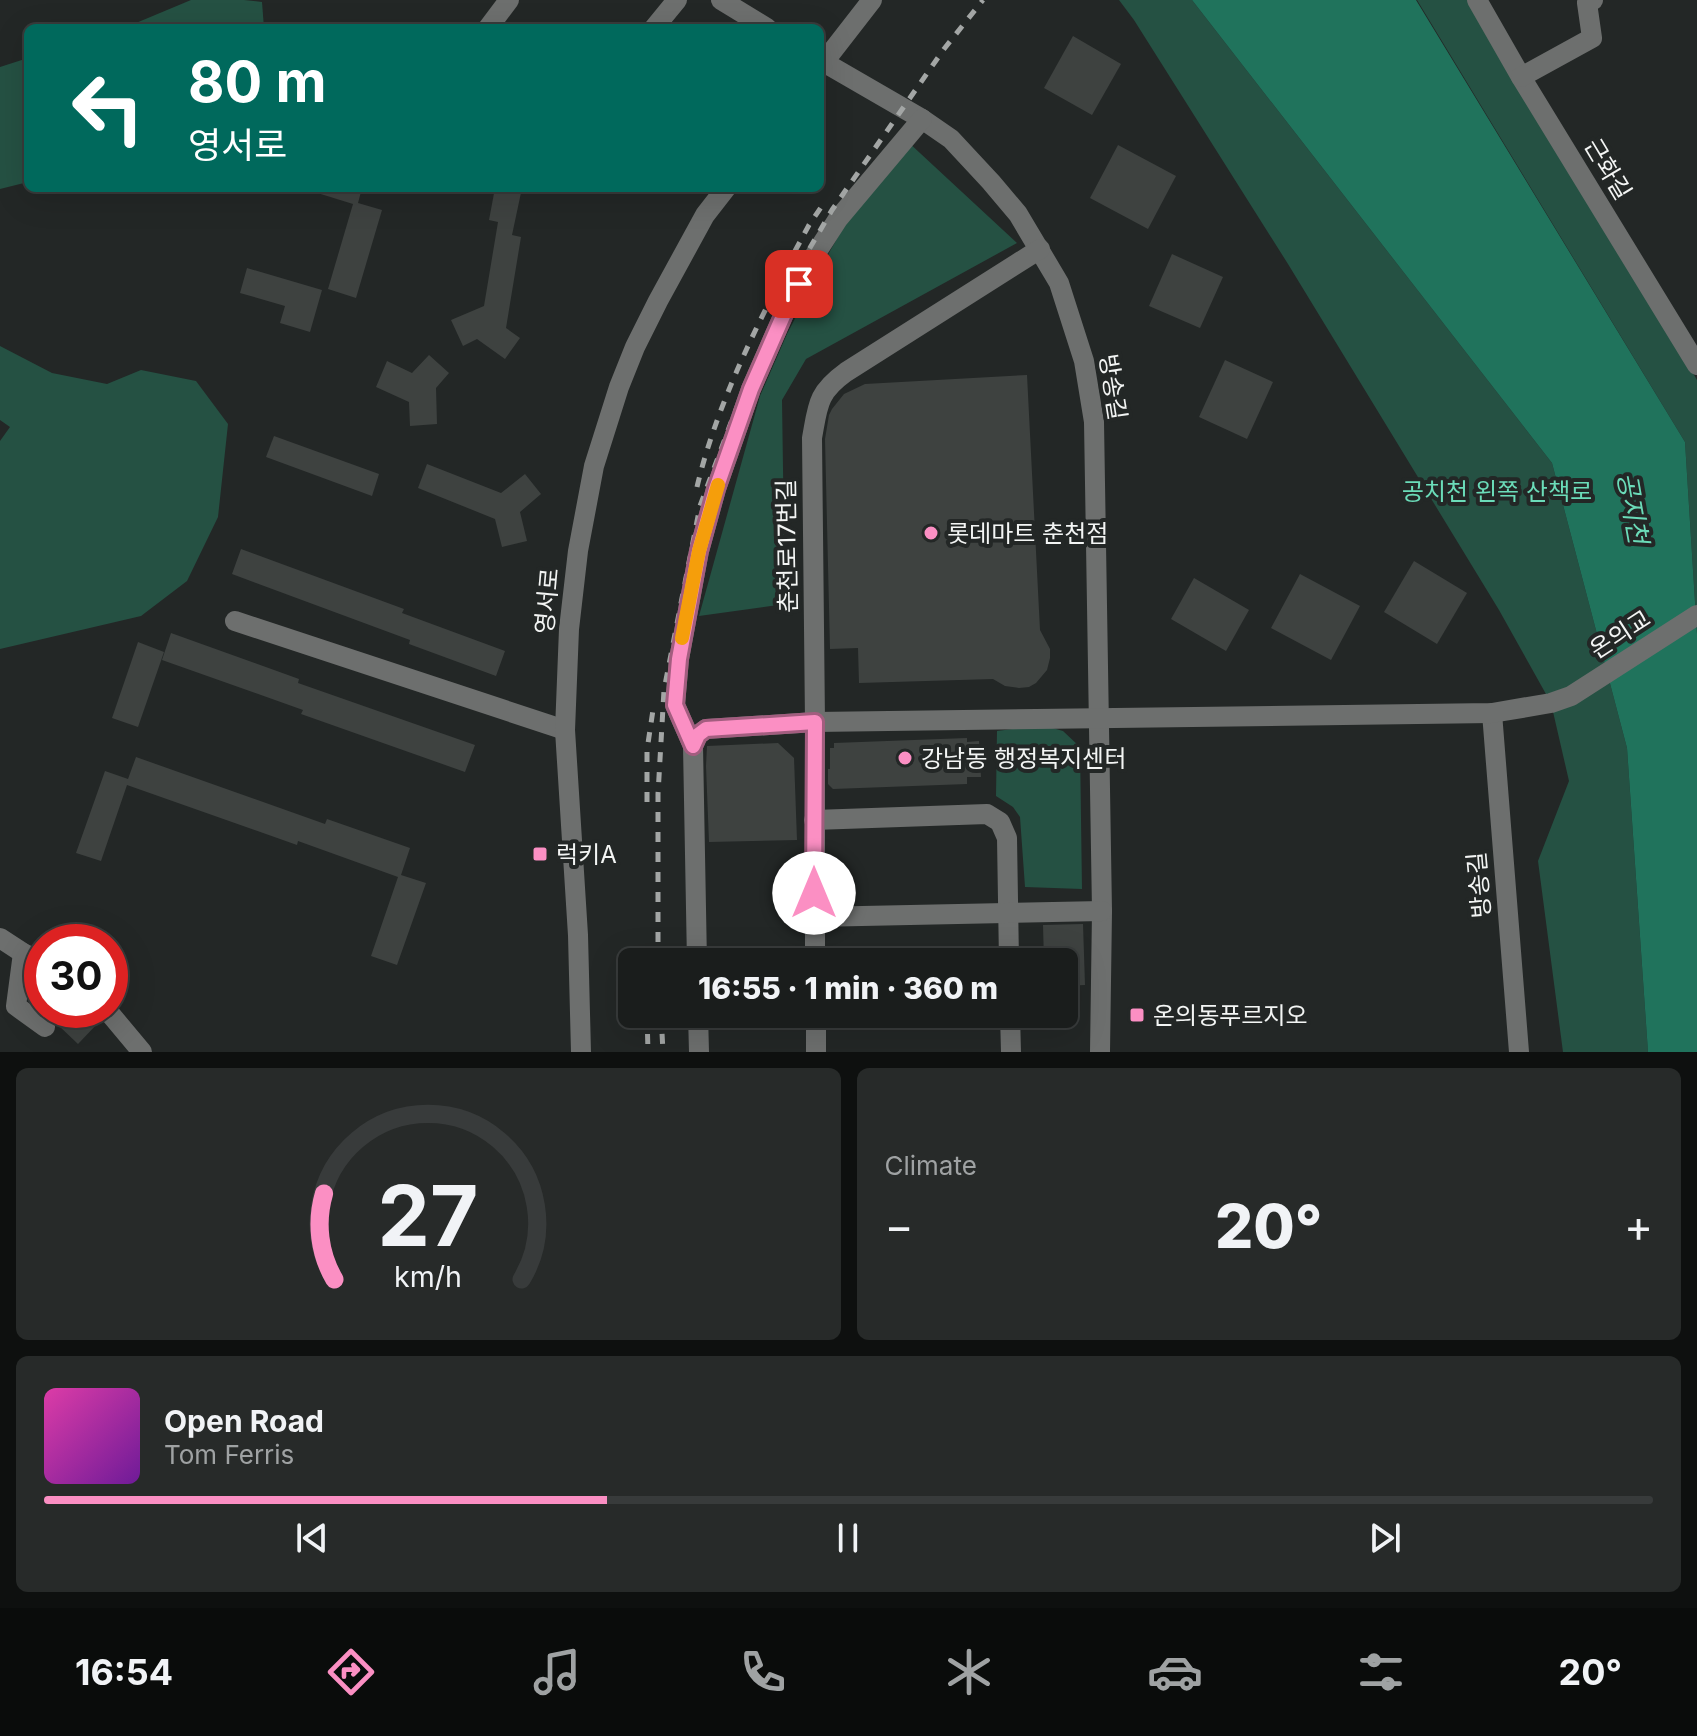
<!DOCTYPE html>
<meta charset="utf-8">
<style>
body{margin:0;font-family:Inter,"Noto Sans KR",sans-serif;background:#272a29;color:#f1f3f6;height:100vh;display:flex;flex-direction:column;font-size:30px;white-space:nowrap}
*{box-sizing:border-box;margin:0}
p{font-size:26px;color:#9fa2a3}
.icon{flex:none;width:44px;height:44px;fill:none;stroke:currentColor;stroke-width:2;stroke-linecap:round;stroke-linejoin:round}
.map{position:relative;height:1052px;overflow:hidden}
.side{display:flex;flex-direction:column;gap:16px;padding:16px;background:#0e100f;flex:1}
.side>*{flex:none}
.hud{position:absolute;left:24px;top:24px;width:800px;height:168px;border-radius:12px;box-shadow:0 8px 32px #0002,0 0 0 2px #383b3b;background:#00695c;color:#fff;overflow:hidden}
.speed{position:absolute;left:24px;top:924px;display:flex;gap:16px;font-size:40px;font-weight:700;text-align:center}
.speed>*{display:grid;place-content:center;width:104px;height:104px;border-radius:50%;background:#1a1d1c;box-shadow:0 8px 32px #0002,0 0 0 2px #383b3b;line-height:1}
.speed .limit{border:12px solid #d22;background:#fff;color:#111}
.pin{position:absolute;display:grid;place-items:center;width:68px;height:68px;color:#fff;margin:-34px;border-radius:16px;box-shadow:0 4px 12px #0006}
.me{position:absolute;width:88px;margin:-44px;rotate:0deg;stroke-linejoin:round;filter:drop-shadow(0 0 6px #0008)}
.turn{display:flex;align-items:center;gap:28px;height:168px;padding:0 32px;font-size:36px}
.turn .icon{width:104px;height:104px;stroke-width:2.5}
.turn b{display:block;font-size:56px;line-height:68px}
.big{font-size:60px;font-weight:800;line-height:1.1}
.side .widget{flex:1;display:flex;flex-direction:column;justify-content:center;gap:12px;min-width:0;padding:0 28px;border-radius:12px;background:#272a29}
.side .dial{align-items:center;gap:0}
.dial svg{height:208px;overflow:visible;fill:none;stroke:#383b3b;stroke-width:7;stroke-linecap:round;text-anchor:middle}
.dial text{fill:#f1f3f6;stroke:none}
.song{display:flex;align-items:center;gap:24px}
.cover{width:96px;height:96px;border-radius:12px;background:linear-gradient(135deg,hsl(320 70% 55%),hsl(280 70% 35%))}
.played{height:8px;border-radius:4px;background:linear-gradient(90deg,#fb8fc3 35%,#383b3b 35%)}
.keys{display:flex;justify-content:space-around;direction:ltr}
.heat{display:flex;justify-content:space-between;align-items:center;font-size:44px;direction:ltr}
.side .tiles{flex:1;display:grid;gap:16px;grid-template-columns:1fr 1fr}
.widget:last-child{grid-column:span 2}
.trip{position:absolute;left:618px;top:948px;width:460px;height:80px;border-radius:12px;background:#1a1d1c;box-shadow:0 8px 32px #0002,0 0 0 2px #383b3b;font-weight:800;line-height:80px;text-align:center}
.dock{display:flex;height:128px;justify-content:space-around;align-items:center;background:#0a0c0b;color:#9fa2a3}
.dock .icon{width:56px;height:56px}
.dock .active{color:#fb8fc3}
.dock b{font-size:36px;color:#f1f3f6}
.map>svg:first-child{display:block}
</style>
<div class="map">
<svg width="1697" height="1052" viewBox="0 0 1697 1052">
<rect width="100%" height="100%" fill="#232726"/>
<g fill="#255143">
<path d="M 191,0 L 244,0 L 262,2 L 264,28 L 124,28 Z"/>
<path d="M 1119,0 L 1192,0 L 1552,463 L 1627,748 L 1648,1052 L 1563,1052 L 1538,861 L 1569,781 L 1551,703 L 1499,610 L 1288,264 L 1134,20 Z"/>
<path d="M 1417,0 L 1477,0 L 1697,380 L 1697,634 L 1685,442 Z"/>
<path d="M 28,58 L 28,182 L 0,189 L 0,67 Z"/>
<path d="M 907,141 L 1017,243 L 806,359 L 782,400 L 785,604 L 699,616 L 760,396 L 787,334 L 830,251 L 869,183 Z"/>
<path d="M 0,346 L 52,373 L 107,384 L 141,370 L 196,381 L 228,424 L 218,517 L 187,581 L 141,616 L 0,649 L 0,441 L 10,427 L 0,420 Z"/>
<path d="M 1042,725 L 1063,731 L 1080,747 L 1082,889 L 1025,887 L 1020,817 L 1013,807 L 996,796 L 997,731 Z"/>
</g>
<path fill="#20735c" d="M 1192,0 L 1416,0 L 1685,442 L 1697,634 L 1697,1052 L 1648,1052 L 1627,748 L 1552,463 Z"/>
<g fill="#3e4240">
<path d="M 1073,36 L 1121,64 L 1092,115 L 1044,88 Z"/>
<path d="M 1118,145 L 1176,176 L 1148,229 L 1090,198 Z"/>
<path d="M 312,188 L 362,188 L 358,203 L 382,210 L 356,298 L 328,289 L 353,204 L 311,191 Z"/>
<path d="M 495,188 L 522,188 L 512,235 L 521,237 L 506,328 L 520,338 L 505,359 L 477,339 L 463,346 L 451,320 L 484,306 L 498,222 L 489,220 Z"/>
<path d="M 1172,254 L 1223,277 L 1200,328 L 1149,306 Z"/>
<path d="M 247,268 L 322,290 L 310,332 L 280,323 L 285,306 L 240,293 Z"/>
<path d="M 429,355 L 449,373 L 436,388 L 437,424 L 410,426 L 409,402 L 376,387 L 387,361 L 412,373 Z"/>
<path d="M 1225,360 L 1273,382 L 1247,439 L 1199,417 Z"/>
<path d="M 1027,375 L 1040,630 L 1050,649 L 1050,658 L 1047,670 L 1036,683 L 1029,687 L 1019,688 L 1005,686 L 993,679 L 859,683 L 858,648 L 830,649 L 825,439 L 829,415 L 832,409 L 844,394 L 865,384 Z"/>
<path d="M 274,436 L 379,474 L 372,496 L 266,457 Z"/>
<path d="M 427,464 L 501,493 L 525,474 L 541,494 L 520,512 L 527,541 L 502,547 L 495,519 L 418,488 Z"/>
<path d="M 241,549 L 404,609 L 402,613 L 505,651 L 496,676 L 409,644 L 410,640 L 232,574 Z"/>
<path d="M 1414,561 L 1467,593 L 1437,644 L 1384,612 Z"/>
<path d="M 1300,574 L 1360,606 L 1331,660 L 1271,628 Z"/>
<path d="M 1194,578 L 1249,610 L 1226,651 L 1171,619 Z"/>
<path d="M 171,633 L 299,679 L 298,683 L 475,745 L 465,772 L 301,714 L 303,710 L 162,660 Z"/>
<path d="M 138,642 L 164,652 L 138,727 L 112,718 Z"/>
<path d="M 967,738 L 967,742 L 979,741 L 981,777 L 967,777 L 967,784 L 833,789 L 828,784 L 828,769 L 830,769 L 830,748 L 834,748 L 834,743 Z"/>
<path d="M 778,743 L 794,758 L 797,840 L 709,842 L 706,766 L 707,746 Z"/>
<path d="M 136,757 L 325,824 L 327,819 L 410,848 L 401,875 L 426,883 L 397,965 L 371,956 L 398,877 L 298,841 L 297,845 L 127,785 L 101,861 L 76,853 L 105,771 L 128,779 Z"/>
<path d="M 1083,924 L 1085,985 L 1064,986 L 1064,962 L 1044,962 L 1043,925 Z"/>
<path d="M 71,1010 L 85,1010 L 98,1023 L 78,1044 L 57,1024 Z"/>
</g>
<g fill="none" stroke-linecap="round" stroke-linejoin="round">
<g stroke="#6d6f6e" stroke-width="20">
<path d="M 721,0 L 767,28"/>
<path d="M 1477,0 L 1521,77 L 1697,365"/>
<path d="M 488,28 L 509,0"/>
<path d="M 654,28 L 677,0"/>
<path d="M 820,60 L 922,119 L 951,139 L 991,182 L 1018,214 L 1059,283 L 1084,361 L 1094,422 L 1102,911 L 1100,1052"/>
<path d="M 820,67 L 872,0"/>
<path d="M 1521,77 L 1592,38 L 1587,3 L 1593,0"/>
<path d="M 235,621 L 565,730"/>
<path d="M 1492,713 L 1519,1052"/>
<path d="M 693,746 L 675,705 L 679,659 L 699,551 L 716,489 L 751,389 L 787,307 L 811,261 L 838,219 L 922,119"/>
<path d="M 814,820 L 987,814 L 1000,822 L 1007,838 L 1009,962"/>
<path d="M 814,917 L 1102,911"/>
<path d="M 0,938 L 23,953 L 42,962"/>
<path d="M 23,953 L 16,1006 L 45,1027"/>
<path d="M 697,962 L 693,746 L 698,735 L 706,729 L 815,722 L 1492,713 L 1551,703 L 1571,696 L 1697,615"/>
<path d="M 815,962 L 815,722 L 812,438 C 818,405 817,393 846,372 L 1040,249"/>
<path d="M 107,1010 L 142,1052"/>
<path d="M 698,1014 L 699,1052"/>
<path d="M 816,1014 L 816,1052"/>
<path d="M 1010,1014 L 1011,1052"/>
<path d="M 581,1052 L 578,935 L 565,730 L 569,629 L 578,551 L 594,466 L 619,387 L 635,347 L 658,301 L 705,215 L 726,188"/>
</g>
<g stroke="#a3a6a5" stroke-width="5" stroke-dasharray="10 10" stroke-linecap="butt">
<path d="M 795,251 L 809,225 L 826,200"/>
<path d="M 697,487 C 713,419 745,349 777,287"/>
<path d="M 647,802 L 647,750 L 653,710"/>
<path d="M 658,962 L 658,794 L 664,690 L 700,506 L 733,417 L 790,282 L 832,210 L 944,49 L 983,0"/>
<path d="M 647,1014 L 648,1052"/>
<path d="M 661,1014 L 663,1052"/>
</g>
</g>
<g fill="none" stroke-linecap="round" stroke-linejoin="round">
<g stroke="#a35d7f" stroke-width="20">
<path id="route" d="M 799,284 L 787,307 L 751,389 L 716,489 L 699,551 L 679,659 L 675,705 L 693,746 L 698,735 L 706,729 L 815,722 L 814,893"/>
</g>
<use href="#route" stroke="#fb8fc3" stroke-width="14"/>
<path stroke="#f59e0b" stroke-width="14" d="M 682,638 L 699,551 L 718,485"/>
</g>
<g fill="#fb8fc3" stroke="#232726" stroke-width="3">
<circle cx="931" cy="533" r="8"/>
<circle cx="905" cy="758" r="8"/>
<rect x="532" y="846" width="16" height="16" rx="4"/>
<rect x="1129" y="1007" width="16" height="16" rx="4"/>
</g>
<g text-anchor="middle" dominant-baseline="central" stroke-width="8" stroke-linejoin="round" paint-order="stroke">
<g font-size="24" fill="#f3f5f4" stroke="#232726">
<text transform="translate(1608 169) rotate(59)">근화길</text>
<text transform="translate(1113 387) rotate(81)">방송길</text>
<text transform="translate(787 546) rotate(-91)">춘천로17번길</text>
<text transform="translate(547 601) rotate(-85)">영서로</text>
<text transform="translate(1620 634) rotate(-33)">온의교</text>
<text transform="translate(1479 885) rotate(-95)">방송길</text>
</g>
<g font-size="24" fill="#6bdcb9" stroke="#232726">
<text x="1497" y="491">공치천 왼쪽 산책로</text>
</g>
<g font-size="24" fill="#f3f5f4" stroke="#232726" text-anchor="start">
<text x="947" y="533">롯데마트 춘천점</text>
<text x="921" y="758">강남동 행정복지센터</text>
<text x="556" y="854">럭키A</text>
<text x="1153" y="1015">온의동푸르지오</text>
</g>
<g font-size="26" font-style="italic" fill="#6bdcb9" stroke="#232726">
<text transform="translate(1633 508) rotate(80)">공지천</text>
</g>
</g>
</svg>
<div class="speed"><div class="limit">30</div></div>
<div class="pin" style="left:799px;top:284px;background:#d93025"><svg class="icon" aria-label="arrive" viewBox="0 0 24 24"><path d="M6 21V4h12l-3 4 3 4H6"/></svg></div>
<svg class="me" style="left:814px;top:893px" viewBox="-20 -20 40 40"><circle r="19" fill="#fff"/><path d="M0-13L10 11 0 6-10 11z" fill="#fb8fc3"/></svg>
<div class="trip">16:55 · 1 min · 360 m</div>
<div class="hud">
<div class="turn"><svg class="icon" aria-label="left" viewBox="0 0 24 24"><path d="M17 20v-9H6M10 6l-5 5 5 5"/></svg><div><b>80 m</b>영서로</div></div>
</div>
</div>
<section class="side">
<div class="tiles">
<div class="widget dial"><svg viewBox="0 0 100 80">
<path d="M14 69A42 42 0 1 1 86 69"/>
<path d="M14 69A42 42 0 0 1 10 36" stroke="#fb8fc3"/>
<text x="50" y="56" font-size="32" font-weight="700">27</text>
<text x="50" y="72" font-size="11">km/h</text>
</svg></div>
<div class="widget"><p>Climate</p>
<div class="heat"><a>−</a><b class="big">20°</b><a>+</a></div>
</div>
<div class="widget">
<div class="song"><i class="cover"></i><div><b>Open Road</b><p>Tom Ferris</p></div></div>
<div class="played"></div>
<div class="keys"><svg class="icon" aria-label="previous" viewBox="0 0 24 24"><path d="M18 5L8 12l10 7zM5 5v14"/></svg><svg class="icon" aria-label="pause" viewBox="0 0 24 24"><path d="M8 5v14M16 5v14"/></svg><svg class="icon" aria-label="next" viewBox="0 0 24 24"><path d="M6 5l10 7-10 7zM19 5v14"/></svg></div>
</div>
</div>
</section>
<nav class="dock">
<b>16:54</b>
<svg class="icon active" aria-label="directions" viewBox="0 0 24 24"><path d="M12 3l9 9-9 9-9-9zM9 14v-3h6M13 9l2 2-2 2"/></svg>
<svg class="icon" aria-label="music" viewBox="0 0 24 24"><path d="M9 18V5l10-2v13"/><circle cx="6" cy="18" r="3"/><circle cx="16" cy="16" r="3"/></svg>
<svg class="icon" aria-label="phone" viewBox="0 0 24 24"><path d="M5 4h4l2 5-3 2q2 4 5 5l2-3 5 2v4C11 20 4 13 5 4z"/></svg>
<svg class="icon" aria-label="climate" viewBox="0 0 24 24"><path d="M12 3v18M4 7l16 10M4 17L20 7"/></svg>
<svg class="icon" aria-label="car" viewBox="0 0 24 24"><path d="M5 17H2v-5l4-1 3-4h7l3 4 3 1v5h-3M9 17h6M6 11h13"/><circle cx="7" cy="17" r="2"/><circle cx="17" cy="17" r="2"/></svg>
<svg class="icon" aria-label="filters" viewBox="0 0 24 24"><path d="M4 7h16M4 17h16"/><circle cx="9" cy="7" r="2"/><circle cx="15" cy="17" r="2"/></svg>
<b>20°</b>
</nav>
